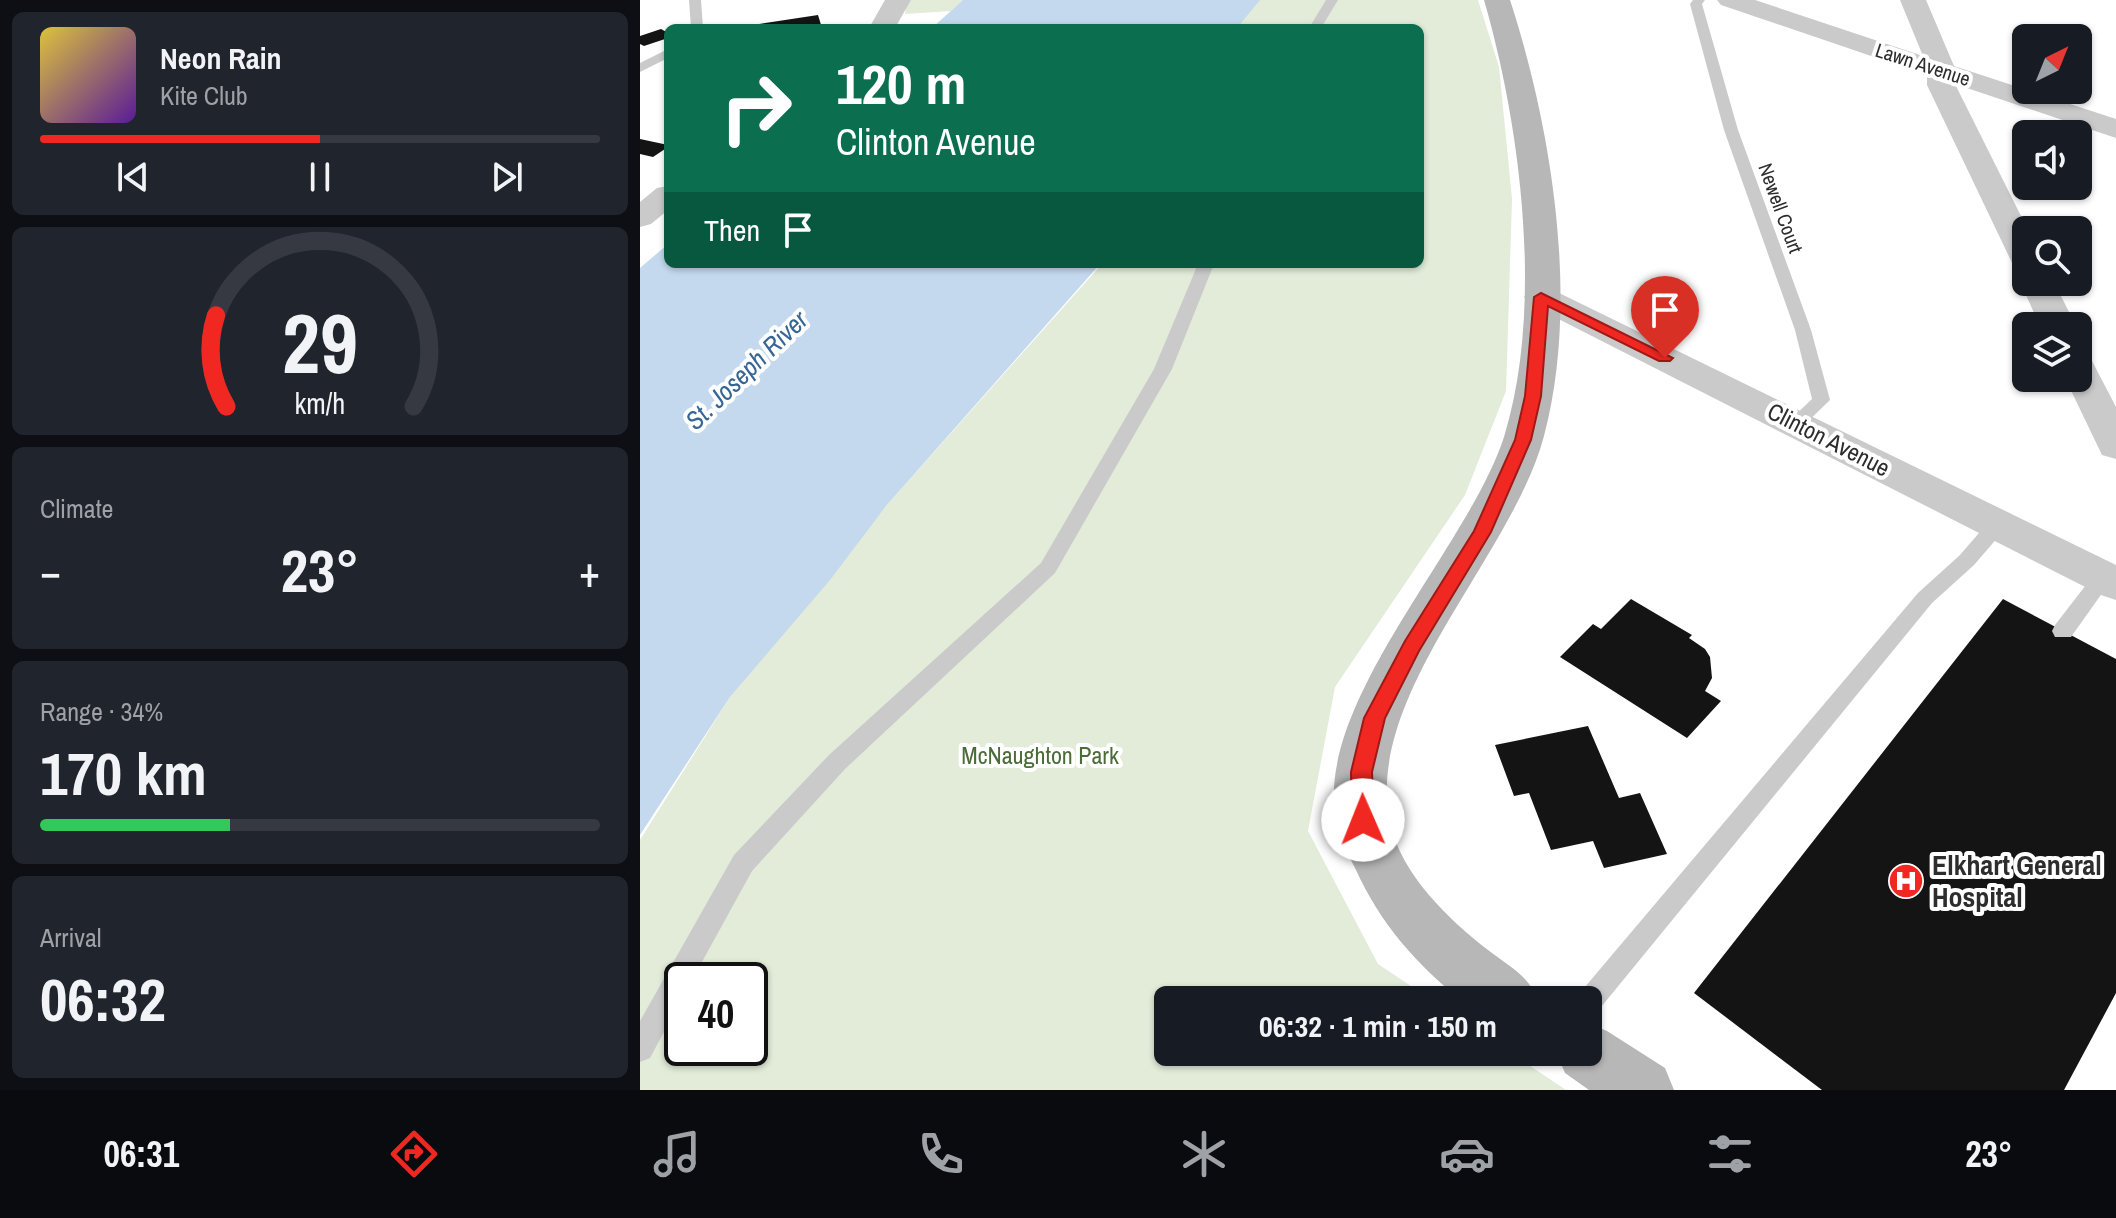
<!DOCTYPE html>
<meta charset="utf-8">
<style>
body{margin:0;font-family:"Archivo Narrow",sans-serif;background:#20242c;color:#f1f3f6;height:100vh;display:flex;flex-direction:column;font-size:30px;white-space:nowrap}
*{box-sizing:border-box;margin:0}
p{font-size:26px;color:#9ea1a6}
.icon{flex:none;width:44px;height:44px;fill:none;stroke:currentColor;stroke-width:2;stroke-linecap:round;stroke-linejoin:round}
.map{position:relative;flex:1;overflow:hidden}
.drawer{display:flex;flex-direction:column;gap:12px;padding:12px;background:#0d0f14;width:640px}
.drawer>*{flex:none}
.top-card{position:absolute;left:24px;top:24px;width:760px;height:244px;border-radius:12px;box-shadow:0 2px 6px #0004;background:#0b6e4f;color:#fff;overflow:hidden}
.needle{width:52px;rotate:43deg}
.tools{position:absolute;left:1372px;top:24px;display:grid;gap:16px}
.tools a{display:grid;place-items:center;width:80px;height:80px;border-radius:12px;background:#171b24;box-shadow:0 2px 6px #0004;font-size:40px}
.speed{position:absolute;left:24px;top:962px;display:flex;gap:16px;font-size:40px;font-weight:700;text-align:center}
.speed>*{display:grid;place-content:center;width:104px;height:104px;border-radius:50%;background:#171b24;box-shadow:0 2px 6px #0004;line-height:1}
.speed .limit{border:4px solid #111;border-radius:12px;background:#fff;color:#111}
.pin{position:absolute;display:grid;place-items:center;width:68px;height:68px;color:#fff;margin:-82px -34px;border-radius:50% 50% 50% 0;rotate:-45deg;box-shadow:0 0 8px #0007}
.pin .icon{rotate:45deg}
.me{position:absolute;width:88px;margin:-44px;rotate:359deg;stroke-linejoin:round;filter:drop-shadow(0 0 6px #0008)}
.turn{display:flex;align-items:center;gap:28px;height:168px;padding:0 40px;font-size:36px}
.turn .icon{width:104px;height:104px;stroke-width:2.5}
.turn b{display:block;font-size:56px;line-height:68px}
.then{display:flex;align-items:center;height:76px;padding:0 40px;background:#0003;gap:16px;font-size:30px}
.big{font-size:60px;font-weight:700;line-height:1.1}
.drawer .tile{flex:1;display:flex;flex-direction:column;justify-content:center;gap:12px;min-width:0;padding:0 28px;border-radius:12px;background:#20242c}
.drawer .dial{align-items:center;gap:0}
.dial svg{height:208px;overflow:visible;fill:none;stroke:#363941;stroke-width:7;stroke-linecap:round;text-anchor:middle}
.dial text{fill:#f1f3f6;stroke:none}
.song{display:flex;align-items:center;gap:24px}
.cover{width:96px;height:96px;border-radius:12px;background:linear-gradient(135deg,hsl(50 70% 55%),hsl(270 70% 35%))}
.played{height:8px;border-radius:4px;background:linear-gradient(90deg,#f12822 50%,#363941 50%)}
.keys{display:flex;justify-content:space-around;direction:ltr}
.heat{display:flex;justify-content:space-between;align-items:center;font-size:44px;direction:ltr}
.charge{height:12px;border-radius:6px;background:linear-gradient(90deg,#34c759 34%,#363941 0)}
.trip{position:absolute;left:514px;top:986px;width:448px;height:80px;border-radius:12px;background:#171b24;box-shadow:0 2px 6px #0004;font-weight:700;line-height:80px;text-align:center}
.menu{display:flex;height:128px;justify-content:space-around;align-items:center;background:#090b0e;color:#9ea1a6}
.menu .icon{width:56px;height:56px}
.menu .current{color:#f12822}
.menu b{font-size:36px;color:#f1f3f6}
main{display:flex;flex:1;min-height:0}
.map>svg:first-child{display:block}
</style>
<main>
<section class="drawer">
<div class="tile">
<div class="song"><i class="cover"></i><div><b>Neon Rain</b><p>Kite Club</p></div></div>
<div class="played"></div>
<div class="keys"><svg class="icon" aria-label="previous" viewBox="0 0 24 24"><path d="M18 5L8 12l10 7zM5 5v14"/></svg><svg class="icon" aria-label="pause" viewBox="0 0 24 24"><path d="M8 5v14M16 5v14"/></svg><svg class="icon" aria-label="next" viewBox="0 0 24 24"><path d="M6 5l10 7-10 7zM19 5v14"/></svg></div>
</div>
<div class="tile dial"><svg viewBox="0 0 100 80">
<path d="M14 69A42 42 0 1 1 86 69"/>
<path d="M14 69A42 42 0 0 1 10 34" stroke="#f12822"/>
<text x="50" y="56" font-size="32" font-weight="700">29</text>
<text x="50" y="72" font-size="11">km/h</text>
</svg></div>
<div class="tile"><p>Climate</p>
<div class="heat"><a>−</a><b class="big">23°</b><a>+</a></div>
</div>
<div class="tile"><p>Range · 34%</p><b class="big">170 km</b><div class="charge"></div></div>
<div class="tile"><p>Arrival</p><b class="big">06:32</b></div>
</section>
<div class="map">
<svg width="1476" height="1090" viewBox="0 0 1476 1090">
<rect width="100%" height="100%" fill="#fff"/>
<g fill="#e2ecd9" fill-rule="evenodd">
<path d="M 267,0 L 323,0 L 311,11 L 265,14 Z"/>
<path d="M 615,0 L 838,0 L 859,67 L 872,199 L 866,391 L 825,495 L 695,687 L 668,831 L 738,964 L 792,1000 L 528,1000 L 528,1052 L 869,1052 L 926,1090 L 0,1090 L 0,840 L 90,697 L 246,506 L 462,264 L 780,264 L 780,28 L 595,28 ZM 42,980 L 110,980 L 110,1048 L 42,1048 Z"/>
</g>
<g fill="#c4d9ee">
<path d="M 323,0 L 620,0 L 597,28 L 292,28 Z"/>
<path d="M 28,244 L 28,264 L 460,264 L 246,506 L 190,580 L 90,697 L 0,835 L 0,268 Z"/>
</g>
<g fill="#141414">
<path d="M 178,15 L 182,28 L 106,28 L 106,26 Z"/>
<path d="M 21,29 L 28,33 L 28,38 L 4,46 L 0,44 L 0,36 Z"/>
<path d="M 0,139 L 28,145 L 28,147 L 13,157 L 0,154 Z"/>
<path d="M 991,599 L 1052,635 L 1049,638 L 1065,649 L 1070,657 L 1072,678 L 1065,691 L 1081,701 L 1047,738 L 920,657 L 953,624 L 961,629 Z"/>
<path d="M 1363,599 L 1476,659 L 1476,993 L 1424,1090 L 1182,1090 L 1054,993 Z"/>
<path d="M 948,726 L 979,798 L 1000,793 L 1027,854 L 964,868 L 953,841 L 911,850 L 889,793 L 874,796 L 855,745 Z"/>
</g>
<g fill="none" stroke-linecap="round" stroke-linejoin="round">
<g fill="#cacaca" fill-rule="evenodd">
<path d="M 49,0 L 61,0 L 63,28 L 51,28 Z"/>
<path d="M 686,0 L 698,0 L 681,28 L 669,28 Z"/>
<path d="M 1053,0 L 1065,0 L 1062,4 L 1098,130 L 1171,330 L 1190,400 L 1162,427 L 1156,429 L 1147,423 L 1172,399 L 1155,330 L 1084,130 L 1050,4 Z"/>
<path d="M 28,49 L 28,58 L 0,72 L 0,63 Z"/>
<path d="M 558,264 L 574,264 L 532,369 L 415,573 L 205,769 L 112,871 L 52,980 L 42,980 L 42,998 L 10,1058 L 0,1062 L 0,1021 L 94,855 L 189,755 L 401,563 L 514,369 Z"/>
<path d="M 1358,517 L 1365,519 L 1368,524 L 1365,529 L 1334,565 L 1292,603 L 957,1012 L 948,1016 L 948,1000 L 936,1000 L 939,994 L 1278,593 L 1320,555 L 1351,519 Z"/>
<path d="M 1463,569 L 1470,572 L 1473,577 L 1470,582 L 1431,637 L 1415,637 L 1412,631 L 1415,625 L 1456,572 Z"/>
</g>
<g fill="#cacaca" fill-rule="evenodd">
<path d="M 245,0 L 271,0 L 255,28 L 229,28 Z"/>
<path d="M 1077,0 L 1115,0 L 1283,56 L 1260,0 L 1286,0 L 1314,66 L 1476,119 L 1476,138 L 1315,84 L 1388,230 L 1386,270 L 1374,267 L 1287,85 L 1287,75 L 1081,5 Z"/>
<path d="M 28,186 L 28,210 L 11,224 L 0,227 L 0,202 L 17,188 Z"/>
<path d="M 1386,275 L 1386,282 L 1414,282 L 1436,326 L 1400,326 L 1380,282 Z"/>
<path d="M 901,287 L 913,290 L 1476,565 L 1476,600 L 1461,595 L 889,304 L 884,297 L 889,290 Z"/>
<path d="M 1438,356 L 1451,359 L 1476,407 L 1476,459 L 1462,455 L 1425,378 L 1438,378 Z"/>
</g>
<g fill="#b7b7b7" fill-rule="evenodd">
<path d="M 844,0 L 870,0 C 912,129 940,302 904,436 C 872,557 723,695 750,823 C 761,874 809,920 848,950 C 871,968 887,974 898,1000 L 821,1000 C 776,964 740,923 716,870 C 709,856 701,840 697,825 C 669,708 828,549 864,437 C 904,308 881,127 844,0 Z"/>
<path d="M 948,1023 L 967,1031 L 1025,1068 L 1034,1090 L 949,1090 L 925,1073 L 916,1052 L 948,1052 Z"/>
</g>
</g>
<path fill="#f12822" stroke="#9d1a16" stroke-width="2" d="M 901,293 L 1033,358 L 1030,361 L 1019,361 L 908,306 L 901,396 L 891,440 L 851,532 L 779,651 L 745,718 L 732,772 L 734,820 L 731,827 L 723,830 L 715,827 L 712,820 L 711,772 L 724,718 L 765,641 L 834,531 L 875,440 L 885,396 L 894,297 Z"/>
<defs>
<g id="hospital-disc" transform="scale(1.8)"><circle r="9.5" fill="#f12822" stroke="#fff"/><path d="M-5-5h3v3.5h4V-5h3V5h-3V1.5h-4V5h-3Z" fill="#fff"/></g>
</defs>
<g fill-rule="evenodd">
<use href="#hospital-disc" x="1266" y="881"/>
</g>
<g text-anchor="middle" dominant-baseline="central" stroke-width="8" stroke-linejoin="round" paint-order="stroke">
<g font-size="20" fill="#2d2d2d" stroke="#fff">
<text transform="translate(1283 64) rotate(18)">Lawn Avenue</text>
<text transform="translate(1141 208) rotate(70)">Newell Court</text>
</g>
<g font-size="24" fill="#2d2d2d" stroke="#fff">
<text transform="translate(1189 439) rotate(27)">Clinton Avenue</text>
</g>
<g font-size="24" fill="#4b6c38" stroke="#fff">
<text x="400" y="755">McNaughton Park</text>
</g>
<g font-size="26" font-style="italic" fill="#366695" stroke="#fff">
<text transform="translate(106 370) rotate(-44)">St. Joseph River</text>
</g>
<g font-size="28" font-weight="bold" fill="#2d2d2d" stroke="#fff" text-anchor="start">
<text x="1292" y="865">Elkhart General<tspan x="1292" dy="32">Hospital</tspan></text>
</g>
</g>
</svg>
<div class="tools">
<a><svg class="needle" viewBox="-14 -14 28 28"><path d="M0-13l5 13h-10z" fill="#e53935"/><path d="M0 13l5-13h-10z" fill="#9ea1a6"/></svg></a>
<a><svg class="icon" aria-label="sound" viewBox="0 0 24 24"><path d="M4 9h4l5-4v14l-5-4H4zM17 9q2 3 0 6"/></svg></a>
<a><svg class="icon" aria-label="search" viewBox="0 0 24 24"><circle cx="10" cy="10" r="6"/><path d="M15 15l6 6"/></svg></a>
<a><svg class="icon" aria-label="layers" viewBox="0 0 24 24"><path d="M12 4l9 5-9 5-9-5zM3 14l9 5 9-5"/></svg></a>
</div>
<div class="speed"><div class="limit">40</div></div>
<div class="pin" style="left:1025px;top:358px;background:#d93025"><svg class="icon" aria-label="arrive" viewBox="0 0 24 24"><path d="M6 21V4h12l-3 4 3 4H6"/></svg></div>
<svg class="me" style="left:723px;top:820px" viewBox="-20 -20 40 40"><circle r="19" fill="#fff"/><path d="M0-13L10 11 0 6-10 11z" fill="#f12822"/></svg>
<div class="trip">06:32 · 1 min · 150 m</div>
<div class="top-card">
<div class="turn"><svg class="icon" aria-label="right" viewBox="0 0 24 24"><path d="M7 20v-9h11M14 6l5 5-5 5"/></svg><div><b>120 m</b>Clinton Avenue</div></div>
<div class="then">Then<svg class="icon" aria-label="arrive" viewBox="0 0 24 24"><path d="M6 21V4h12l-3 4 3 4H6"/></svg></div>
</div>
</div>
</main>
<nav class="menu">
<b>06:31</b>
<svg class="icon current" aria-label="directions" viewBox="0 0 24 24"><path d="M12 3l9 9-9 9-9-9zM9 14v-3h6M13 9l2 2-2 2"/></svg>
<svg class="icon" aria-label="music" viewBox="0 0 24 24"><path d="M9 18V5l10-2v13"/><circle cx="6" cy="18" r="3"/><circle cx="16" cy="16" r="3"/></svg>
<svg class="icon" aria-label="phone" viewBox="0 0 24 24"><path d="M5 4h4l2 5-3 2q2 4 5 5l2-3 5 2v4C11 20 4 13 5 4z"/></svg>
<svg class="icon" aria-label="climate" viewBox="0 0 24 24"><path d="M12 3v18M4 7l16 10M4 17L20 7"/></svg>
<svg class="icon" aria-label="car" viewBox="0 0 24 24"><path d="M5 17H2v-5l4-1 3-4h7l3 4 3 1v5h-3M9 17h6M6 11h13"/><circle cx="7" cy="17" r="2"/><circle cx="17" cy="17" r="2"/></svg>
<svg class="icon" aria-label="filters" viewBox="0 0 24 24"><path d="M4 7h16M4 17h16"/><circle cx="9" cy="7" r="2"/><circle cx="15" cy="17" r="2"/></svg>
<b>23°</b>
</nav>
